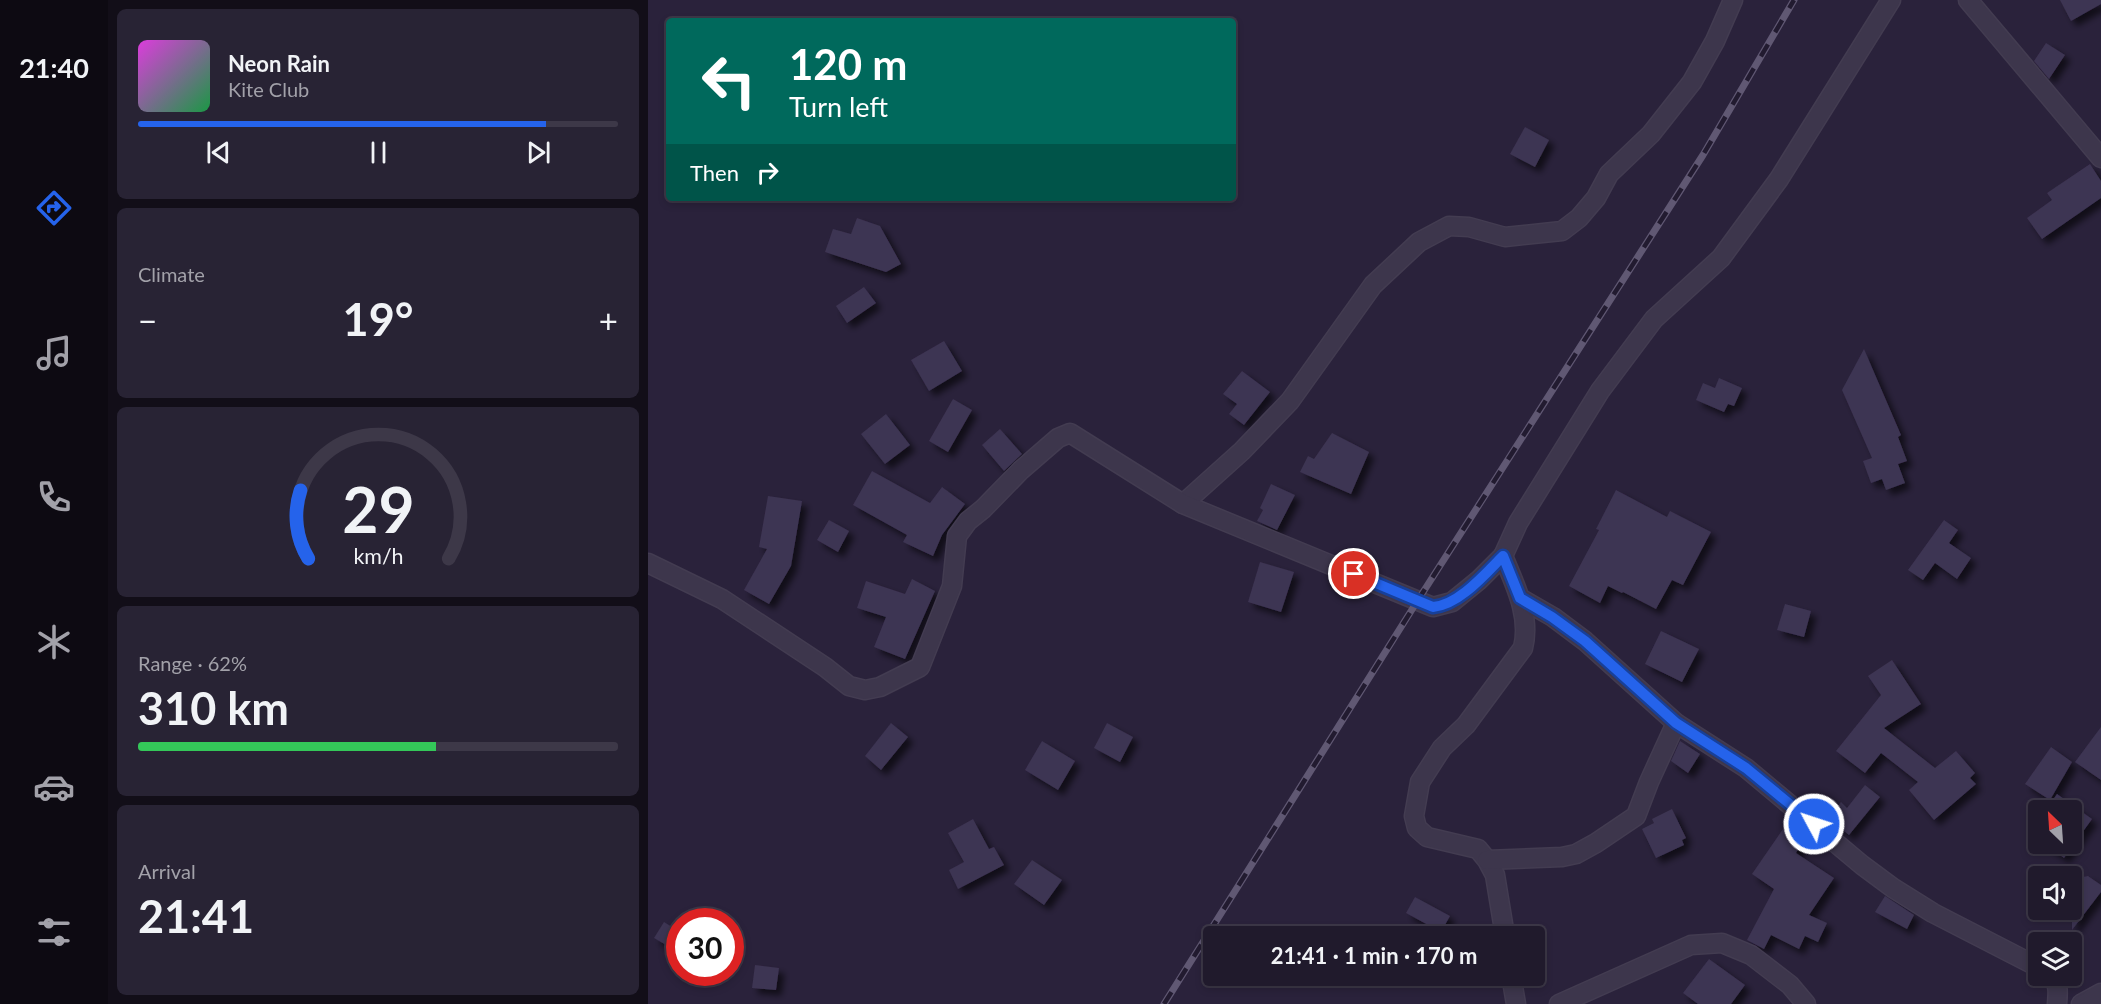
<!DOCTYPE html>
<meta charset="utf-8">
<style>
body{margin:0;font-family:Lato,sans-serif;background:#282334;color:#f1f3f6;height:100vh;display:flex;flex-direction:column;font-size:22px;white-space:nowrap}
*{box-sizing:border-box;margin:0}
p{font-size:20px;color:#a2a1a9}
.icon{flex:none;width:33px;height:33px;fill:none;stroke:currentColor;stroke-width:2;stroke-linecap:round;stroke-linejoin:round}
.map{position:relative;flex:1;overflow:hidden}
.panel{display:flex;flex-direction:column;gap:9px;padding:9px;background:#120e18;width:540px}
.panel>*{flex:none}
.top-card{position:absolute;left:18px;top:18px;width:570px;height:183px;border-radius:6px;box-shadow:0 3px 9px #0003,0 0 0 2px #3d3848;background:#00695c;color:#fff;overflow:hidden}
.needle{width:39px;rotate:335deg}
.buttons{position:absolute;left:1380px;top:800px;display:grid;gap:12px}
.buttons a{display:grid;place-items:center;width:54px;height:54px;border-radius:6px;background:#201a2c;box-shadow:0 3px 9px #0003,0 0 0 2px #3d3848;font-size:30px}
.speed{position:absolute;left:18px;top:908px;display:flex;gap:12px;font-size:30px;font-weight:700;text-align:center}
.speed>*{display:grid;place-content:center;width:78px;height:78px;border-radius:50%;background:#201a2c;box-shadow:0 3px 9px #0003,0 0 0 2px #3d3848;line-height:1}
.speed .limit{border:9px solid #d22;background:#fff;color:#111}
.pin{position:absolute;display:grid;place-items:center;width:51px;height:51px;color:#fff;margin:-26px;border:3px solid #fff;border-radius:50%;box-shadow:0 2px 6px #0007}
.me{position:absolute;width:66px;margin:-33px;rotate:310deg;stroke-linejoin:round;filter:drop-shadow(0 0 4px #0008)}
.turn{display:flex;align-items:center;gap:21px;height:126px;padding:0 24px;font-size:27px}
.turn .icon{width:78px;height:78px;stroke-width:2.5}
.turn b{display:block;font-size:42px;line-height:51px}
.then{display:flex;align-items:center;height:57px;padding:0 24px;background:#0003;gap:12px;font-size:22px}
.big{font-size:45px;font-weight:700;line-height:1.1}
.panel .tile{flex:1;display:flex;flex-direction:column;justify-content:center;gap:9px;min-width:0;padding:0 21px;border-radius:9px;background:#282334}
.panel .dial{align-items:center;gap:0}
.dial svg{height:156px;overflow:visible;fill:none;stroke:#3d3848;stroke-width:7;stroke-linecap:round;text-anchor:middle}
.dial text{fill:#f1f3f6;stroke:none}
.song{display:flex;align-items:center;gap:18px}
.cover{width:72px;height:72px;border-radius:9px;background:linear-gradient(135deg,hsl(300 70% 55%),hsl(140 70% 35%))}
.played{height:6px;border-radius:3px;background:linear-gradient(90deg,#2563eb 85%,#3d3848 85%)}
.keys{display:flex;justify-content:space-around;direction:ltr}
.heat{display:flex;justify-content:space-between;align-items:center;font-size:33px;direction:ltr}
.charge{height:9px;border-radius:4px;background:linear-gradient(90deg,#34c759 62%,#3d3848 0)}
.trip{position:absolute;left:555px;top:926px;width:342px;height:60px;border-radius:6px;background:#201a2c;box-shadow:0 3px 9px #0003,0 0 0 2px #3d3848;font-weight:700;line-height:60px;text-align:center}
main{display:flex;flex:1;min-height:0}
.tab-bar{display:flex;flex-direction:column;width:108px;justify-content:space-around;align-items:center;background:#0d0a12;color:#a2a1a9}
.tab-bar .icon{width:42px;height:42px}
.tab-bar .selected{color:#2563eb}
.tab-bar b{font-size:27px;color:#f1f3f6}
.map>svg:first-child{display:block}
</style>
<main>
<nav class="tab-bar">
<b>21:40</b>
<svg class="icon selected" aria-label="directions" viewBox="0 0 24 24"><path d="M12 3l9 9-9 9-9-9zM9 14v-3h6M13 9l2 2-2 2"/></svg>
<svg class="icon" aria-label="music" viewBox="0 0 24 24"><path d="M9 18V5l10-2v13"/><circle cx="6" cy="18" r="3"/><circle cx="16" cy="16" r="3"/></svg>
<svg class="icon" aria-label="phone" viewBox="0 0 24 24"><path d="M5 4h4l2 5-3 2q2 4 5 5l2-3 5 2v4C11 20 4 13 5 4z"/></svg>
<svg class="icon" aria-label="climate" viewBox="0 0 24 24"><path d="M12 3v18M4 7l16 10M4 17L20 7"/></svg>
<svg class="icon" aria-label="car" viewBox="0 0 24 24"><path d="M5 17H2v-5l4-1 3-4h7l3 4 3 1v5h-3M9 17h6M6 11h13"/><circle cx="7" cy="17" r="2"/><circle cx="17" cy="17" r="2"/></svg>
<svg class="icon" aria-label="filters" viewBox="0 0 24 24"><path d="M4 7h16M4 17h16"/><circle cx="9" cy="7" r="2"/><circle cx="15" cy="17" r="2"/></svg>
</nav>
<section class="panel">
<div class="tile">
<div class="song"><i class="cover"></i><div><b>Neon Rain</b><p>Kite Club</p></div></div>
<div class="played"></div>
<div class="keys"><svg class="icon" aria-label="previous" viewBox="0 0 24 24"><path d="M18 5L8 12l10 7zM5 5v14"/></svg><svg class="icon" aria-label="pause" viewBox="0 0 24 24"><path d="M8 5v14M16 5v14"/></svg><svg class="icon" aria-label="next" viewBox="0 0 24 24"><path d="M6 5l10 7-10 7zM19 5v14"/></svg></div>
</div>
<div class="tile"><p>Climate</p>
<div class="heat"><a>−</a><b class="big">19°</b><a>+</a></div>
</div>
<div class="tile dial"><svg viewBox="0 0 100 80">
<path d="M14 69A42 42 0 1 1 86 69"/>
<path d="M14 69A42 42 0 0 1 10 34" stroke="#2563eb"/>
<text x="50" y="56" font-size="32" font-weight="700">29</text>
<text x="50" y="72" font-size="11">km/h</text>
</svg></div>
<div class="tile"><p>Range · 62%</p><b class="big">310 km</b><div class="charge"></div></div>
<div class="tile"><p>Arrival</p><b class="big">21:41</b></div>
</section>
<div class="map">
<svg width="1453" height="1004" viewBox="0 0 1453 1004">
<defs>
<filter id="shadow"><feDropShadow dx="5.5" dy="5.5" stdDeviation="3" flood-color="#0009"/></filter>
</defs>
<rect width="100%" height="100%" fill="#2a223b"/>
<g fill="#3d3452" filter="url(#shadow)">
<path d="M 1412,0 L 1453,0 L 1453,4 L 1423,21 Z"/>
<path d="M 1398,43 L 1417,55 L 1401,79 L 1386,61 Z"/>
<path d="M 877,127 L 901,140 L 887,167 L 862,154 Z"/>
<path d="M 1442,164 L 1453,181 L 1453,198 L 1394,239 L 1379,218 L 1404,200 L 1399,193 Z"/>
<path d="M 209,218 L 232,226 L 253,264 L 238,272 L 177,252 L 185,229 L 203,234 Z"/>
<path d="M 216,287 L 228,303 L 199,323 L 188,306 Z"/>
<path d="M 296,341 L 314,371 L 281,391 L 263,360 Z"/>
<path d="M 1216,349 L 1253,435 L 1250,437 L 1259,461 L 1250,464 L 1257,483 L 1238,490 L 1234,479 L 1223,483 L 1215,461 L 1224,458 L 1194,390 Z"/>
<path d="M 594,371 L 622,392 L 596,425 L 581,414 L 589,404 L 575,394 Z"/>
<path d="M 1071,378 L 1094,388 L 1086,406 L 1080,404 L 1076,412 L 1048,400 L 1055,383 L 1067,388 Z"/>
<path d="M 305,399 L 324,410 L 300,452 L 281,441 Z"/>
<path d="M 238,414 L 262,445 L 237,464 L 213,434 Z"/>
<path d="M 352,429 L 374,454 L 356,471 L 334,445 Z"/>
<path d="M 684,433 L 721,452 L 703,494 L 652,472 L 660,456 L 666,459 Z"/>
<path d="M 224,471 L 282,503 L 294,487 L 317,504 L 294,535 L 285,556 L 255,542 L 259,535 L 205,505 Z"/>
<path d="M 623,484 L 647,495 L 629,530 L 609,521 L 615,510 L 612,508 Z"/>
<path d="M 968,490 L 1019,517 L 1022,511 L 1063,532 L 1035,585 L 1024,580 L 1008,609 L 975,592 L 974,593 L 960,586 L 952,603 L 921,586 L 951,530 L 948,529 Z"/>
<path d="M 120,496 L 154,501 L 143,566 L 121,604 L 96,590 L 119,549 L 111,547 Z"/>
<path d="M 181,520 L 201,531 L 190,552 L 169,540 Z"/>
<path d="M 1296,520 L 1310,530 L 1301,543 L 1323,558 L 1309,579 L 1287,563 L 1275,580 L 1260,570 Z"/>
<path d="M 612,562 L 646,572 L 633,612 L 600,602 Z"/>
<path d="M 264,579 L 287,591 L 257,659 L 226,647 L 238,617 L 209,608 L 218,581 L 257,594 Z"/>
<path d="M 1137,604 L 1163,611 L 1156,637 L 1129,630 Z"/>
<path d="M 1013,631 L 1051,649 L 1034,682 L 997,664 Z"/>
<path d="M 1244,660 L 1273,704 L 1236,728 L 1287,768 L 1308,751 L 1327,773 L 1322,778 L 1328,784 L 1286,820 L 1261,790 L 1270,782 L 1233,753 L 1217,773 L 1188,751 L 1233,695 L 1220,676 Z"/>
<path d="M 243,723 L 260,737 L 233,770 L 217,756 Z"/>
<path d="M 459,723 L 485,737 L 472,762 L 446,748 Z"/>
<path d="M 1453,727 L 1453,780 L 1427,762 Z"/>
<path d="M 394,741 L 427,761 L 410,790 L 377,770 Z"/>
<path d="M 1032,741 L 1052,754 L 1040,773 L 1023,761 Z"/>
<path d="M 1403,747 L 1424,762 L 1402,800 L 1377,784 Z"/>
<path d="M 1217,785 L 1232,797 L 1201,835 L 1180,818 L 1193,802 L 1199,808 Z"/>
<path d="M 1409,794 L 1444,819 L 1416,858 L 1396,843 L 1424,843 L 1424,810 L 1398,810 Z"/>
<path d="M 1024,809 L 1038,838 L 1034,840 L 1036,845 L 1008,858 L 994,829 L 1006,823 L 1004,819 Z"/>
<path d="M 325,819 L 341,849 L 346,847 L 356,865 L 310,889 L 301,870 L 316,862 L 300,833 Z"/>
<path d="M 1135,829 L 1155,841 L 1148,853 L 1186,878 L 1161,915 L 1179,923 L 1170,942 L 1157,936 L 1151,949 L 1123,935 L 1116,949 L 1099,940 L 1126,889 L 1104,874 Z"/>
<path d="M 384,860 L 414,880 L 396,905 L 366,884 Z"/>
<path d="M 1440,876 L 1453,885 L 1453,892 L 1424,930 L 1424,879 Z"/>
<path d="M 1237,896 L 1266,915 L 1259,929 L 1227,912 Z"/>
<path d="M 767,897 L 802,916 L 793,932 L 758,913 Z"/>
<path d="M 16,922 L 32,932 L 32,953 L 6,938 Z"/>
<path d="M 1061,959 L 1097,985 L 1083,1004 L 1050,1004 L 1035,993 Z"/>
<path d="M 107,965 L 131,968 L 128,990 L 104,988 Z"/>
</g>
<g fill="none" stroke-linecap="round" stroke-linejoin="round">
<g stroke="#433c51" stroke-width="21">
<g id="minor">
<path d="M 1320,0 L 1453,158"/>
<path d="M 535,504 L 594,451 L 642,401 L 725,285 L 771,242 L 801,226 L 821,227 L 857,237 L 914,231 L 931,218 L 948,198 L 961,174 L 1003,134 L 1044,82 L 1067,41 L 1085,0"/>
<path d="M 855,556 C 867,585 883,616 875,648 L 818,725 L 794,748 L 772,782 L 766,816 L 769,828 L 779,837 L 830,849 L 839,860 L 847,875 L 857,936"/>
<path d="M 0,563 L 74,599 L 177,667 L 201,686 L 217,690 L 232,687 L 272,667 L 304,586 L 309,536 L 320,521 L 335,509 L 373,470 L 410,438 L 422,433 L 535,504 L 785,607 L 804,602 L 831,580 L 855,556 L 870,523 L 952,391 L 1006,319 L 1073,258 L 1131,179 L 1243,0"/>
<path d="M 872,598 L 905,617 L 937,641 L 1028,723 L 1098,768 L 1214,865 L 1245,888 L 1285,913 L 1390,967"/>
<path d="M 839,860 L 914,857 L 928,854 L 948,843 L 988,816 L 1001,782 L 1028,723"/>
<path d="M 863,975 L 868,1004"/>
<path d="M 1403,975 C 1411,983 1410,993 1409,1004"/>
<path d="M 911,1004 L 1043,945 L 1074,943 L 1103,955 L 1142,985 L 1158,1004"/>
<path d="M 1433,1004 L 1453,993"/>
</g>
</g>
<use href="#minor" stroke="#3d364c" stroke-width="18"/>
<g stroke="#605873" stroke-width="7">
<path id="rail" d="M 516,1004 L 770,600 L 1055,155 L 1146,0"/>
</g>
<use href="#rail" stroke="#221b30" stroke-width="4.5" stroke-dasharray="14" stroke-linecap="butt"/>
</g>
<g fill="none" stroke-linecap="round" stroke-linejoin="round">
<g stroke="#184099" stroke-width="15">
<path id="route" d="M 706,574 L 785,607 C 811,605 837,574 855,556 L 872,598 L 904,617 L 937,641 L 1028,723 L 1098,768 L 1166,824"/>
</g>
<use href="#route" stroke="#2563eb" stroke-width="10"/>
</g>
</svg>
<div class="buttons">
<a><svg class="needle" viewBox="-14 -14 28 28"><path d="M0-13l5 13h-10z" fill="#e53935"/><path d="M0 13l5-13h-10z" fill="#a2a1a9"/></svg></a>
<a><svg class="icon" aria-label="sound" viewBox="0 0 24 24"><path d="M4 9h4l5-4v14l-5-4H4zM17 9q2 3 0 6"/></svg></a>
<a><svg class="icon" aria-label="layers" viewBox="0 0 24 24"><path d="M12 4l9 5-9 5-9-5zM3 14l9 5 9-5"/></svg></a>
</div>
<div class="speed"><div class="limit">30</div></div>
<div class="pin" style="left:706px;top:574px;background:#d93025"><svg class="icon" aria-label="arrive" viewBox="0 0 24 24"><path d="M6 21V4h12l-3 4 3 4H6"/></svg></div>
<svg class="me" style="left:1166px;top:824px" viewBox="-20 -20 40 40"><circle r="17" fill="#2563eb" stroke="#fff" stroke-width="3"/><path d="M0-11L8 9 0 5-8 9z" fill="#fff"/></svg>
<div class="trip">21:41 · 1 min · 170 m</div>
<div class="top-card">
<div class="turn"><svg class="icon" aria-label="left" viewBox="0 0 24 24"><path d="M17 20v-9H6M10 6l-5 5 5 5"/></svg><div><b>120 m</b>Turn left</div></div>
<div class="then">Then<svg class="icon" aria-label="right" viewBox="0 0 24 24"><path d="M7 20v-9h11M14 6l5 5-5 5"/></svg></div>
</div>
</div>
</main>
